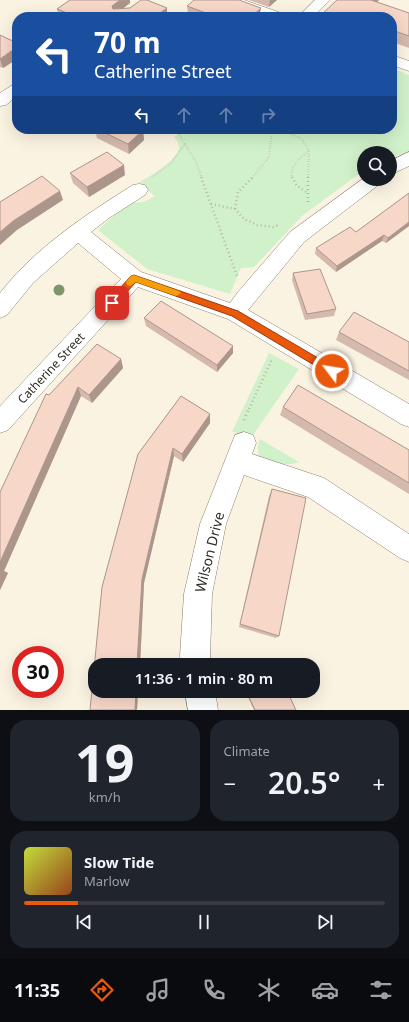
<!DOCTYPE html>
<meta charset="utf-8">
<style>
body{margin:0;font-family:"Noto Sans",sans-serif;background:#20242c;color:#f1f3f6;height:100vh;display:flex;flex-direction:column;font-size:15px;white-space:nowrap}
*{box-sizing:border-box;margin:0}
p{font-size:13px;color:#9ea1a6}
.icon{flex:none;width:22px;height:22px;fill:none;stroke:currentColor;stroke-width:2;stroke-linecap:round;stroke-linejoin:round}
.map{position:relative;height:710px;overflow:hidden}
.panel{display:flex;flex-direction:column;gap:10px;padding:10px;background:#0d0f14;flex:1}
.panel>*{flex:none}
.hud{position:absolute;left:12px;top:12px;width:385px;height:122px;border-radius:16px;box-shadow:0 4px 16px #0002;background:#1a4fa0;color:#fff;overflow:hidden}
.fabs{position:absolute;left:357px;top:146px;display:grid;gap:8px}
.fabs a{display:grid;place-items:center;width:40px;height:40px;border-radius:50%;background:#171b24;box-shadow:0 4px 16px #0002;font-size:20px}
.speed{position:absolute;left:12px;top:646px;display:flex;gap:8px;font-size:20px;font-weight:700;text-align:center}
.speed>*{display:grid;place-content:center;width:52px;height:52px;border-radius:50%;background:#171b24;box-shadow:0 4px 16px #0002;line-height:1}
.speed .limit{border:6px solid #d22;background:#fff;color:#111}
.pin{position:absolute;display:grid;place-items:center;width:34px;height:34px;color:#fff;margin:-17px;border-radius:8px;box-shadow:0 2px 6px #0006}
.me{position:absolute;width:44px;margin:-22px;rotate:301deg;stroke-linejoin:round;filter:drop-shadow(0 0 3px #0008)}
.turn{display:flex;align-items:center;gap:14px;height:84px;padding:0 16px;font-size:18px}
.turn .icon{width:52px;height:52px;stroke-width:2.5}
.turn b{display:block;font-size:28px;line-height:34px}
.lanes{display:flex;align-items:center;height:38px;padding:0 16px;background:#0003;justify-content:center;gap:20px;direction:ltr}
.lanes .off{opacity:.35}
.big{font-size:30px;font-weight:600;line-height:1.1}
.panel .card{flex:1;display:flex;flex-direction:column;justify-content:center;gap:6px;min-width:0;padding:0 14px;border-radius:16px;background:#20242c}
.panel .dial{align-items:center;gap:0}
.dial b{font-size:52px;line-height:1}
.song{display:flex;align-items:center;gap:12px}
.cover{width:48px;height:48px;border-radius:6px;background:linear-gradient(135deg,hsl(70 70% 55%),hsl(20 70% 35%))}
.played{height:4px;border-radius:2px;background:linear-gradient(90deg,#ea580c 15%,#363941 15%)}
.keys{display:flex;justify-content:space-around;direction:ltr}
.heat{display:flex;justify-content:space-between;align-items:center;font-size:22px;direction:ltr}
.panel .tiles{flex:1;display:grid;gap:10px;grid-template-columns:1fr 1fr}
.card:last-child{grid-column:span 2}
.trip{position:absolute;left:88px;top:658px;width:232px;height:40px;border-radius:16px;background:#171b24;box-shadow:0 4px 16px #0002;font-weight:600;line-height:40px;text-align:center}
.tabs{display:flex;height:64px;justify-content:space-around;align-items:center;background:#090b0e;color:#9ea1a6}
.tabs .icon{width:28px;height:28px}
.tabs .current{color:#ea580c}
.tabs b{font-size:18px;color:#f1f3f6}
.map>svg:first-child{display:block}
</style>
<div class="map">
<svg width="409" height="710" viewBox="0 0 409 710">
<rect width="100%" height="100%" fill="#fbf3e2"/>
<g fill="#d0f1ca">
<path d="M 392,68 L 409,75 L 409,152 L 390,157 L 390,153 L 364,153 L 364,170 L 302,216 L 254,267 L 241,268 L 230,294 L 147,269 L 98,230 L 128,203 L 144,202 L 155,196 L 138,183 C 151,175 193,154 174,137 L 184,129 L 392,129 Z"/>
<path d="M 269,353 L 299,369 L 253,435 L 232,432 Z"/>
<path d="M 260,439 L 299,462 C 292,465 285,464 277,463 C 260,461 254,456 260,439 Z"/>
</g>
<g fill="none" stroke-linecap="round" stroke-linejoin="round">
<g stroke="#878070" stroke-width="1">
<g id="minor">
<path d="M 224,0 L 244,0 L 284,14 L 286,17 L 266,17 L 226,3 Z"/>
<path d="M 315,0 L 330,0 L 313,17 L 298,17 Z"/>
<path d="M 392,55 L 409,61 L 409,71 L 392,65 Z"/>
<path d="M 17,84 L 17,96 L 6,105 L 0,106 L 0,93 L 11,86 Z"/>
<path d="M 409,152 L 409,166 L 390,175 L 390,161 Z"/>
<path d="M 364,178 L 384,179 L 381,183 L 304,242 L 248,310 L 409,404 L 409,427 L 401,424 L 228,319 L 138,287 L 8,430 L 0,433 L 0,406 L 121,279 L 78,243 L 33,283 L 7,315 L 0,318 L 0,293 C 35,248 85,215 133,185 L 139,184 L 145,185 L 148,190 L 145,195 L 109,218 L 91,232 L 141,272 L 230,303 L 238,292 L 290,232 Z"/>
<path d="M 244,432 L 253,435 L 256,443 L 252,454 L 324,478 L 409,534 L 409,562 L 400,558 L 308,497 L 244,475 L 226,524 L 212,594 L 210,656 L 211,665 L 181,665 L 180,656 L 184,594 L 200,524 L 235,435 Z"/>
<path d="M 185,691 L 215,691 L 218,710 L 188,710 Z"/>
</g>
</g>
<g stroke="#bcb6a8" stroke-width="2" stroke-dasharray="0.5 2" stroke-linecap="butt">
<path d="M 293,134 L 299,129"/>
<path d="M 185,144 L 196,162 L 202,178"/>
<path d="M 152,177 L 171,163 L 185,144 L 176,129"/>
<path d="M 252,178 L 269,157 L 272,131 L 277,129 L 301,138 L 309,151 L 308,178"/>
<path d="M 292,178 C 290,166 300,157 309,151"/>
</g>
<g stroke="#bcb6a8" stroke-width="2.5" stroke-dasharray="1 3" stroke-linecap="butt">
<path d="M 201,177 L 237,276"/>
<path d="M 292,177 L 297,186 L 308,193"/>
<path d="M 308,202 L 308,177"/>
<path d="M 211,204 L 235,209 L 244,219 L 257,225 L 273,227 L 279,225"/>
<path d="M 235,209 L 238,192 L 253,177"/>
<path d="M 249,409 L 272,359"/>
</g>
<path stroke="#bcb6a8" stroke-width="3" stroke-dasharray="1 3.5" stroke-linecap="butt" d="M 244,420 L 249,408"/>
<use href="#minor" fill="#fff" fill-rule="evenodd"/>
</g>
<circle fill="#7e966c" cx="59" cy="290" r="5.5"/>
<g fill="#d4b9ac">
<path d="M 70,0 L 130,0 L 130,3 L 122,9 L 167,17 L 59,17 L 57,9 Z"/>
<path d="M 249,0 L 277,0 L 269,7 Z"/>
<path d="M 377,2 L 409,13 L 409,48 L 392,42 L 392,17 Z"/>
<path d="M 187,6 L 260,16 L 259,17 L 193,17 L 188,15 Z"/>
<path d="M 0,35 L 17,43 L 17,59 L 3,68 L 0,67 Z"/>
<path d="M 95,129 L 140,129 L 143,130 L 144,140 L 129,154 L 97,138 Z"/>
<path d="M 70,173 L 125,175 L 89,197 L 73,183 Z"/>
<path d="M 409,193 L 409,226 L 386,243 L 382,241 L 336,272 L 315,254 L 316,248 L 356,232 Z"/>
<path d="M 293,273 L 336,309 L 334,316 L 305,320 L 292,280 Z"/>
<path d="M 144,318 L 233,353 L 217,372 L 146,326 Z"/>
<path d="M 339,332 L 409,342 L 409,380 L 336,340 Z"/>
<path d="M 121,359 L 123,368 L 92,403 L 81,396 L 4,571 L 8,573 L 0,590 L 0,492 L 49,395 Z"/>
<path d="M 181,396 L 210,414 L 210,423 L 183,462 L 174,456 L 144,583 L 140,665 L 95,665 L 95,691 L 138,691 L 137,710 L 90,710 L 102,587 L 138,454 Z"/>
<path d="M 283,407 L 409,450 L 409,494 L 280,415 Z"/>
<path d="M 272,489 L 279,636 L 276,638 L 239,627 L 269,496 Z"/>
<path d="M 245,691 L 287,691 L 296,710 L 254,710 Z"/>
</g>
<g fill="#ac968c">
<path d="M 120,0 L 130,0 L 130,3 L 113,16 L 112,6 Z"/>
<path d="M 270,0 L 277,0 L 269,7 Z"/>
<path d="M 370,0 L 379,0 L 368,11 Z"/>
<path d="M 167,8 L 167,17 L 154,17 Z"/>
<path d="M 261,8 L 259,17 L 251,17 Z"/>
<path d="M 17,47 L 17,59 L 3,68 L 0,59 Z"/>
<path d="M 143,130 L 144,140 L 129,154 L 128,144 Z"/>
<path d="M 124,165 L 125,175 L 89,197 L 87,187 Z"/>
<path d="M 60,191 L 63,200 L 17,230 L 0,245 L 0,232 L 13,221 Z"/>
<path d="M 409,222 L 409,226 L 386,243 L 388,238 Z"/>
<path d="M 384,235 L 382,241 L 336,272 L 337,266 Z"/>
<path d="M 233,346 L 233,353 L 217,372 L 217,365 Z"/>
<path d="M 121,359 L 123,368 L 92,403 L 89,395 Z"/>
<path d="M 78,387 L 81,396 L 4,571 L 8,573 L 0,590 L 0,562 Z"/>
<path d="M 210,414 L 210,423 L 183,462 L 182,454 Z"/>
<path d="M 173,448 L 174,456 L 144,583 L 140,665 L 137,665 L 142,579 Z"/>
<path d="M 136,691 L 138,691 L 137,710 L 135,710 Z"/>
</g>
<g fill="#f6d7c8" stroke="#ac968c">
<path d="M 70,0 L 120,0 L 112,6 L 113,9 L 130,8 L 141,0 L 147,0 L 167,8 L 154,17 L 77,17 L 57,9 Z"/>
<path d="M 194,0 L 239,0 L 261,8 L 251,17 L 217,17 L 187,6 Z"/>
<path d="M 337,0 L 371,0 L 409,13 L 409,36 L 392,30 L 392,17 L 319,17 Z"/>
<path d="M 0,35 L 17,43 L 17,47 L 0,59 Z"/>
<path d="M 97,129 L 140,129 L 143,130 L 128,144 Z"/>
<path d="M 107,152 L 124,165 L 87,187 L 70,173 Z"/>
<path d="M 42,176 L 60,191 L 13,221 L 0,232 L 0,202 Z"/>
<path d="M 409,193 L 409,222 L 388,238 L 384,235 L 337,266 L 316,248 L 350,227 L 356,232 Z"/>
<path d="M 320,269 L 336,309 L 307,314 L 293,273 Z"/>
<path d="M 161,301 L 233,346 L 217,365 L 144,318 Z"/>
<path d="M 354,312 L 409,342 L 409,371 L 339,332 Z"/>
<path d="M 97,344 L 121,359 L 89,395 L 78,387 L 0,562 L 0,492 L 46,394 L 49,395 Z"/>
<path d="M 298,385 L 409,450 L 409,483 L 283,407 Z"/>
<path d="M 181,396 L 210,414 L 182,454 L 173,448 L 142,579 L 137,665 L 95,665 L 95,691 L 136,691 L 135,710 L 90,710 L 102,587 L 138,454 Z"/>
<path d="M 272,489 L 306,498 L 279,636 L 240,624 Z"/>
<path d="M 272,661 L 274,665 L 265,665 Z"/>
<path d="M 246,691 L 287,691 L 296,710 L 255,710 Z"/>
</g>
<path fill="#ea580c" stroke="#983908" d="M 134,275 L 238,311 L 335,368 L 337,371 L 335,374 L 329,374 L 232,316 L 136,282 L 115,305 L 109,305 L 108,303 L 109,300 L 131,276 Z"/>
<path fill="#f59e0b" d="M 134,275 L 179,291 L 181,293 L 176,296 L 136,282 L 130,286 L 127,285 L 126,282 L 131,276 Z"/>
<g text-anchor="middle" dominant-baseline="central" stroke-width="3" stroke-linejoin="round" paint-order="stroke">
<g font-size="12" fill="#302d26" stroke="#fff">
<text transform="translate(51 368) rotate(-47)">Catherine Street</text>
</g>
<g font-size="14" fill="#302d26" stroke="#fff">
<text transform="translate(209 552) rotate(-76)">Wilson Drive</text>
</g>
</g>
</svg>
<div class="fabs">
<a><svg class="icon" aria-label="search" viewBox="0 0 24 24"><circle cx="10" cy="10" r="6"/><path d="M15 15l6 6"/></svg></a>
</div>
<div class="speed"><div class="limit">30</div></div>
<div class="pin" style="left:112px;top:303px;background:#d93025"><svg class="icon" aria-label="arrive" viewBox="0 0 24 24"><path d="M6 21V4h12l-3 4 3 4H6"/></svg></div>
<svg class="me" style="left:332px;top:371px" viewBox="-20 -20 40 40"><circle r="17" fill="#ea580c" stroke="#fff" stroke-width="3"/><path d="M0-11L8 9 0 5-8 9z" fill="#fff"/></svg>
<div class="trip">11:36 · 1 min · 80 m</div>
<div class="hud">
<div class="turn"><svg class="icon" aria-label="left" viewBox="0 0 24 24"><path d="M17 20v-9H6M10 6l-5 5 5 5"/></svg><div><b>70 m</b>Catherine Street</div></div>
<div class="lanes"><svg class="icon" aria-label="left" viewBox="0 0 24 24"><path d="M17 20v-9H6M10 6l-5 5 5 5"/></svg><svg class="icon off" aria-label="ahead" viewBox="0 0 24 24"><path d="M12 20V5M6 11l6-6 6 6"/></svg><svg class="icon off" aria-label="ahead" viewBox="0 0 24 24"><path d="M12 20V5M6 11l6-6 6 6"/></svg><svg class="icon off" aria-label="right" viewBox="0 0 24 24"><path d="M7 20v-9h11M14 6l5 5-5 5"/></svg></div>
</div>
</div>
<section class="panel">
<div class="tiles">
<div class="card dial"><b>19</b><p>km/h</p></div>
<div class="card"><p>Climate</p>
<div class="heat"><a>−</a><b class="big">20.5°</b><a>+</a></div>
</div>
<div class="card">
<div class="song"><i class="cover"></i><div><b>Slow Tide</b><p>Marlow</p></div></div>
<div class="played"></div>
<div class="keys"><svg class="icon" aria-label="previous" viewBox="0 0 24 24"><path d="M18 5L8 12l10 7zM5 5v14"/></svg><svg class="icon" aria-label="pause" viewBox="0 0 24 24"><path d="M8 5v14M16 5v14"/></svg><svg class="icon" aria-label="next" viewBox="0 0 24 24"><path d="M6 5l10 7-10 7zM19 5v14"/></svg></div>
</div>
</div>
</section>
<nav class="tabs">
<b>11:35</b>
<svg class="icon current" aria-label="directions" viewBox="0 0 24 24"><path d="M12 3l9 9-9 9-9-9zM9 14v-3h6M13 9l2 2-2 2"/></svg>
<svg class="icon" aria-label="music" viewBox="0 0 24 24"><path d="M9 18V5l10-2v13"/><circle cx="6" cy="18" r="3"/><circle cx="16" cy="16" r="3"/></svg>
<svg class="icon" aria-label="phone" viewBox="0 0 24 24"><path d="M5 4h4l2 5-3 2q2 4 5 5l2-3 5 2v4C11 20 4 13 5 4z"/></svg>
<svg class="icon" aria-label="climate" viewBox="0 0 24 24"><path d="M12 3v18M4 7l16 10M4 17L20 7"/></svg>
<svg class="icon" aria-label="car" viewBox="0 0 24 24"><path d="M5 17H2v-5l4-1 3-4h7l3 4 3 1v5h-3M9 17h6M6 11h13"/><circle cx="7" cy="17" r="2"/><circle cx="17" cy="17" r="2"/></svg>
<svg class="icon" aria-label="filters" viewBox="0 0 24 24"><path d="M4 7h16M4 17h16"/><circle cx="9" cy="7" r="2"/><circle cx="15" cy="17" r="2"/></svg>
</nav>
